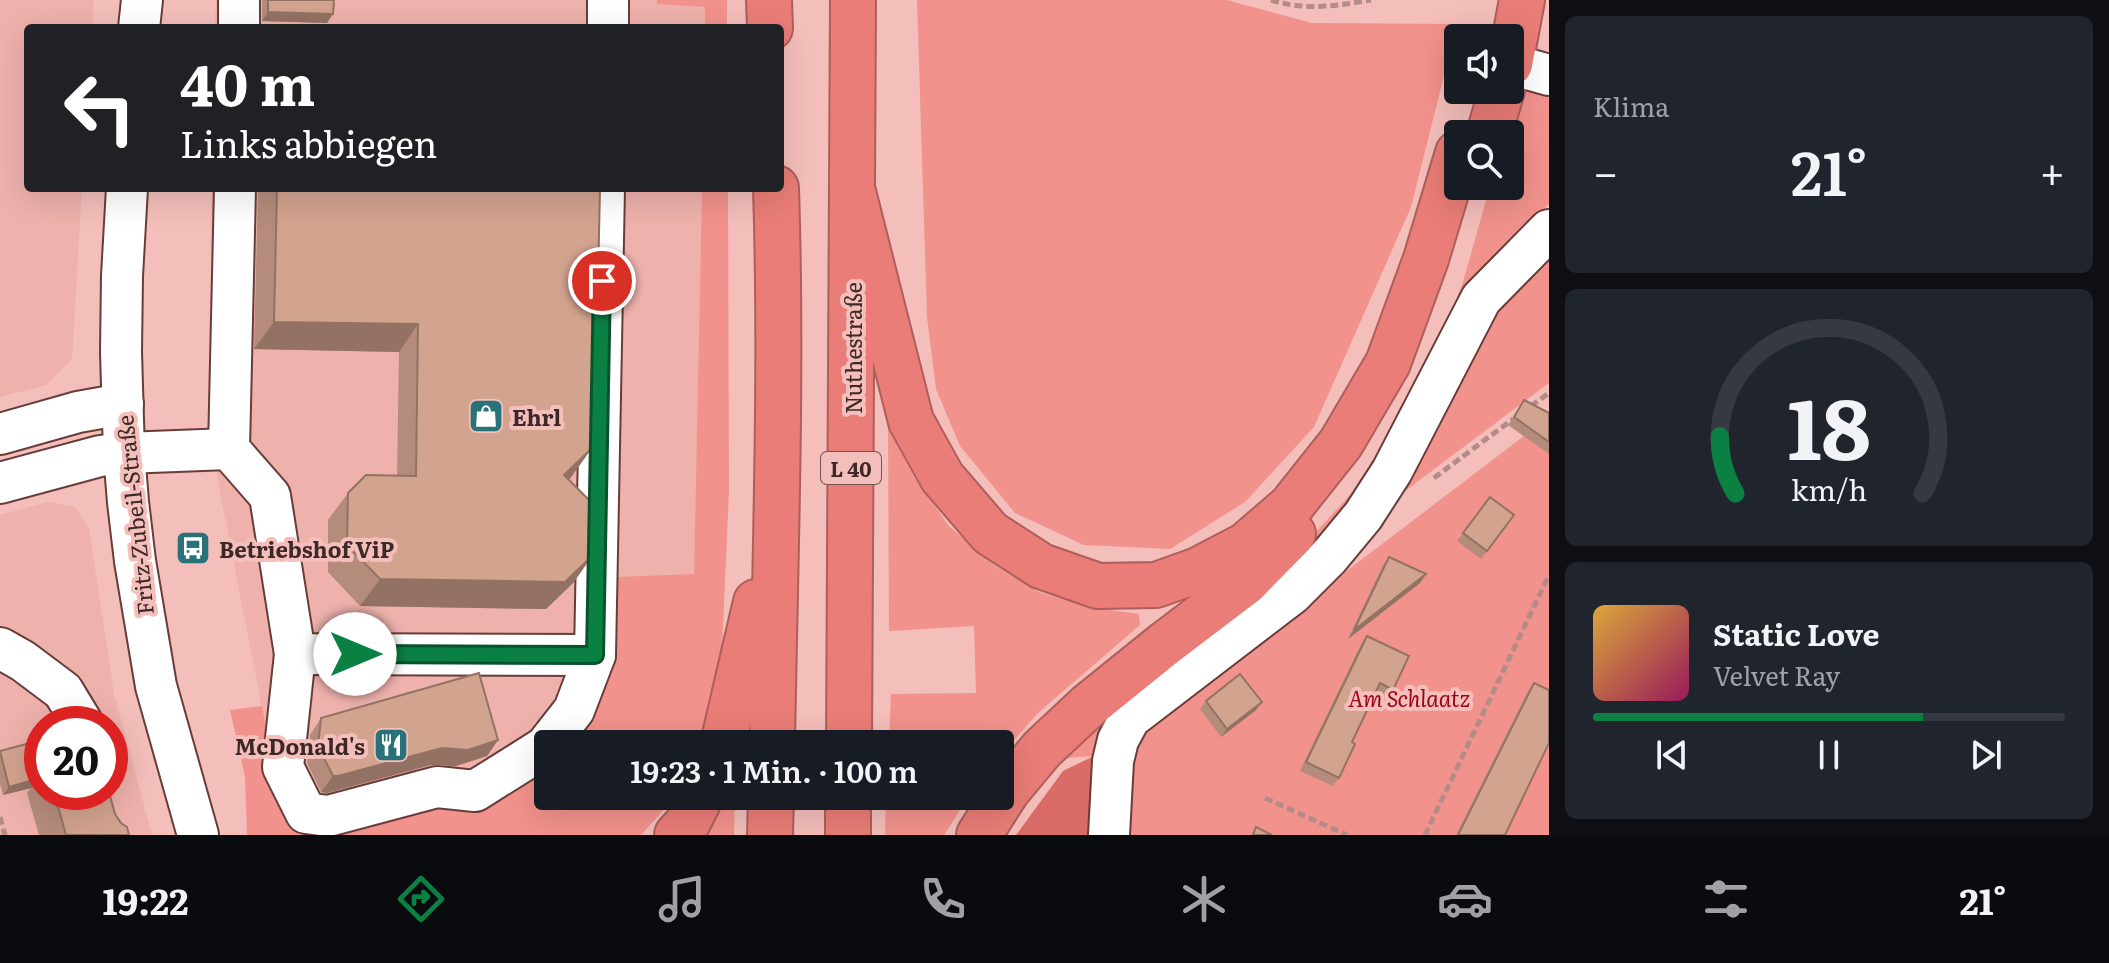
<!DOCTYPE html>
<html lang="de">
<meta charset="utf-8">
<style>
body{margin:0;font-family:Literata,serif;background:#20242c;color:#f1f3f6;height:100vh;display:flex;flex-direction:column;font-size:30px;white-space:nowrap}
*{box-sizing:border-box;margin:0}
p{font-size:26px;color:#9ea1a6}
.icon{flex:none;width:44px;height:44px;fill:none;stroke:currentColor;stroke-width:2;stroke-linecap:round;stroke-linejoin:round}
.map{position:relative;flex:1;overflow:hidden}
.sheet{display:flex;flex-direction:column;gap:16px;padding:16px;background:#0d0f14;width:560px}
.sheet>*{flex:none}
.top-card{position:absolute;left:24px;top:24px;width:760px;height:168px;border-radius:8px;box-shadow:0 8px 32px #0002;background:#202124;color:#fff;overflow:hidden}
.fabs{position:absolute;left:1444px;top:24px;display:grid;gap:16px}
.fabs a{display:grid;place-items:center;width:80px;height:80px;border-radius:8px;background:#171b24;box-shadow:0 8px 32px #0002;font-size:40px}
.speed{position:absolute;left:24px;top:706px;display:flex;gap:16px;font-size:40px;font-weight:700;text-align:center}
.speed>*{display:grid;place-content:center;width:104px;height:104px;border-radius:50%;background:#171b24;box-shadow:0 8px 32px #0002;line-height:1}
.speed .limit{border:12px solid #d22;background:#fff;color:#111}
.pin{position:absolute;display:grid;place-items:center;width:68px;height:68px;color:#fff;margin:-34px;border:4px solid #fff;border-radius:50%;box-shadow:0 2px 8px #0007}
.me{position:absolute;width:88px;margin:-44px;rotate:90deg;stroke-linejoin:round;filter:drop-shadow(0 0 6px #0008)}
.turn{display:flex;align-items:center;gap:28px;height:168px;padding:0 24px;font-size:36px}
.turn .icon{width:104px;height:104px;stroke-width:2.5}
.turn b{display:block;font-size:56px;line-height:68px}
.big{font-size:60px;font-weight:600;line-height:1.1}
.sheet .card{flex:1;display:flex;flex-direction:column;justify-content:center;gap:12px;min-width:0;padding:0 28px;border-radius:12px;background:#20242c}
.sheet .dial{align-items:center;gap:0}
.dial svg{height:208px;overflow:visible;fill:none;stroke:#363941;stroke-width:7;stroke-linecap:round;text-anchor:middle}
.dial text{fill:#f1f3f6;stroke:none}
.song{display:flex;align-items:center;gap:24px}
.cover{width:96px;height:96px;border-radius:12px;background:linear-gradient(135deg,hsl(40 70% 55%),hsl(330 70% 35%))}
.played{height:8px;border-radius:4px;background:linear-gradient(90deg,#0b8043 70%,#363941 70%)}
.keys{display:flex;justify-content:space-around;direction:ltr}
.heat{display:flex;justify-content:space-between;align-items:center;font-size:44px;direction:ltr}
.trip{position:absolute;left:534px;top:730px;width:480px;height:80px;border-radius:8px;background:#171b24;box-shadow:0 8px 32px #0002;font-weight:600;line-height:80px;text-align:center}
.tab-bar{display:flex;height:128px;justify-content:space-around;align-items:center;background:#090b0e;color:#9ea1a6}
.tab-bar .icon{width:56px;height:56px}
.tab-bar .current{color:#0b8043}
.tab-bar b{font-size:36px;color:#f1f3f6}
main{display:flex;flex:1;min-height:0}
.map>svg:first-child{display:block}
</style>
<main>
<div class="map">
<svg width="1549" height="835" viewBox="0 0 1549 835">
<rect width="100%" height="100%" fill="#f4beba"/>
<g fill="#eeb1ac" fill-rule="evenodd">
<path d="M 0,0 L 94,0 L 92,28 L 28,28 L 28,188 L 82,188 L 72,359 L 46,385 L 0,397 Z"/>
<path d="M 216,0 L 657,0 L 658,4 L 705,7 L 705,28 L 215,28 Z"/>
<path d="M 211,188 L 702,188 L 694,575 L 605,671 L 571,738 L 320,833 L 273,765 L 218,481 L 213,416 Z"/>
<path d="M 48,502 L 75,507 L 89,529 L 114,694 L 152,835 L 0,835 L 0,515 ZM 42,724 L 110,724 L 110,792 L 42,792 Z"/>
</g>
<g fill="#f2928c">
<path d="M 657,0 L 727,0 L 727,28 L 705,28 L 705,7 L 657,4 Z"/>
<path d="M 917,0 L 1227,0 L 1312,23 L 1457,24 L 1411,207 L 1314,427 L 1245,502 L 1170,549 L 1084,545 L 1015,513 L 960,446 L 936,389 L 927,317 Z"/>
<path d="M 1540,90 L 1549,98 L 1549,204 L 1495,259 L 1341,527 L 1124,713 L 1094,756 L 1065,758 L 1126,697 L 1302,547 L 1351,494 L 1395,430 L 1441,339 L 1463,282 L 1490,186 L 1510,186 L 1510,134 L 1519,91 Z"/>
<path d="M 702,188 L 728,188 L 729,491 L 721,673 L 704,744 L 565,744 L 605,671 L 618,577 L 694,574 Z"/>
<path d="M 1549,251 L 1549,383 L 1381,509 L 1487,308 Z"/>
<path d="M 1549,417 L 1549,835 L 1127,835 L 1132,757 L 1156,716 Z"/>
<path d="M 888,422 L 913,475 L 949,526 L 994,565 L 1039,592 L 1089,607 L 1139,614 L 1140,625 L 1039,712 L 1000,756 L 1000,744 L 889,744 L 891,694 L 976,693 L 974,626 L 889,631 Z"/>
<path d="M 262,706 L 273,765 L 287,807 L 548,761 L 548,796 L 676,796 L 641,835 L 247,835 L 245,777 L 230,710 Z"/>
<path d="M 728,796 L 735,796 L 734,835 L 700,835 Z"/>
<path d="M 886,796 L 969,796 L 944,835 L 885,835 Z"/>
</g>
<path fill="#da6c67" d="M 1094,756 L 1090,835 L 1016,835 L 1063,771 Z"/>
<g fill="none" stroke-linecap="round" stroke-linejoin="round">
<g stroke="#683c39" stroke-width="44">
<g id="minor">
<path d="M 139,28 L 142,0"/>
<path d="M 239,28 L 239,0"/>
<path d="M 608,28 L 608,0"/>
<path d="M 1510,64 L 1549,75"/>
<path d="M 127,188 L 122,276 L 121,352 L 124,453 L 128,502 L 135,561 L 156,686 L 198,835"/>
<path d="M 235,188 L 229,449 L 270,496 L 295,654 L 595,655 L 604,188"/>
<path d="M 0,434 L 78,412 L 123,404"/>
<path d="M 0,483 L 100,456 L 124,453 L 229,449"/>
<path d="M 0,648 L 23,661 L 63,691 L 83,724"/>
<path d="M 295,654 L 283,767 L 306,813 L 328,816 L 437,787 L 475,791 L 545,747 L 574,710 L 595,655"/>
<path d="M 1109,835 L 1113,761 L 1118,740 L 1130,718 L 1292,594 L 1329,557 L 1363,516 L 1392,471 L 1481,299 L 1549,230"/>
</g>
</g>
<g stroke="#ad5f5b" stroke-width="48">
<g id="highway">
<path d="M 769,0 L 770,28"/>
<path d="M 1510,64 L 1522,0"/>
<path d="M 1489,134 L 1502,90"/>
<path d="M 853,192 L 911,421 L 942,477 L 990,533 L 1041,566 L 1098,586 L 1156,585 L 1198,570 L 1246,545 L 1291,506 L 1341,443 L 1388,363 L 1426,259 L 1458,153"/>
<path d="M 723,744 L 756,602"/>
<path d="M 772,744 C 775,559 782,373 776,188"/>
<path d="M 849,744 L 853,0"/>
<path d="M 677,835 L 687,824 L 701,796"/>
<path d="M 770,835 L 771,796"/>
<path d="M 848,835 L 848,796"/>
<path d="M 979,835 L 1007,791 L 1042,749 L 1088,706 L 1166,643 L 1245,583 L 1293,534"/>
</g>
</g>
<g stroke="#b58b87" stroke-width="5" stroke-dasharray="8 4" stroke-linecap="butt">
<path d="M 1271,0 C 1305,11 1336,6 1371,0"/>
<path d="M 1531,406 L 1549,393"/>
<path d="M 1434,478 L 1513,419"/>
<path d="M 1265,798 L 1347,835"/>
<path d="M 0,817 L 5,835"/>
<path d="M 1425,835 L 1549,575"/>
</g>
<use href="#minor" stroke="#fff" stroke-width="40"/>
<use href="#highway" stroke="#ea7d77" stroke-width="44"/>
</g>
<g fill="#b58c7b">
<path d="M 262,0 L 334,0 L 327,23 L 262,21 Z"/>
<path d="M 258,188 L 600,188 L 597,327 L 594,332 L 572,476 L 569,480 L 593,555 L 573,583 L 546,609 L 360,606 L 328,572 L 328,520 L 348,493 L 397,475 L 399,352 L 254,349 Z"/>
<path d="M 1524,400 L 1549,413 L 1549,454 L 1508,425 Z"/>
<path d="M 1490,497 L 1514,515 L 1481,559 L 1457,541 Z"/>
<path d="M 1389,557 L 1426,574 L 1420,583 L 1348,639 L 1383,565 Z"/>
<path d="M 1367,636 L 1393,690 L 1387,698 L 1375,693 L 1352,742 L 1339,778 L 1333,786 L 1300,771 L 1361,644 Z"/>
<path d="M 1534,683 L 1505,835 L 1456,835 L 1528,691 Z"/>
<path d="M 1206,701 L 1262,702 L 1256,710 L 1221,737 L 1200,709 Z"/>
<path d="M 321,718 L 498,740 L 487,756 L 456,766 L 431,765 L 327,793 L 321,792 L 307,763 L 310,735 Z"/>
<path d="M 0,751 L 38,777 L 42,772 L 42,792 L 109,792 L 115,814 L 129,835 L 39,835 L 27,793 L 31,788 L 3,795 L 0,784 Z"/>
</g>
<g fill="#937264">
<path d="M 268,12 L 333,14 L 327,23 L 262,21 Z"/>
<path d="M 274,322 L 418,324 L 399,352 L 254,349 Z"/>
<path d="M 592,448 L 572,476 L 545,503 L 564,475 Z"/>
<path d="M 593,555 L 573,583 L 546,609 L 360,606 L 380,579 Z"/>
<path d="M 1426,574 L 1420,583 L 1348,639 L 1354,630 Z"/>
<path d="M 1262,702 L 1256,710 L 1221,737 L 1227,729 Z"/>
<path d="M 498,740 L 487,756 L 456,766 L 431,765 L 327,793 L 321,792 L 333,776 L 442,748 Z"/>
<path d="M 37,779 L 31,788 L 3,795 L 9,787 Z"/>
</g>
<g fill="#d2a38f" stroke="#937264" stroke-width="2">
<path d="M 268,0 L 334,0 L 333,14 L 268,12 Z"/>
<path d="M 277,188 L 600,188 L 597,327 L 594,327 L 592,448 L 564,475 L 594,505 L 593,555 L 565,582 L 380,579 L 347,545 L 348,493 L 366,475 L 416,476 L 418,324 L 274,322 Z"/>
<path d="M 1524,400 L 1549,413 L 1549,442 L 1514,417 Z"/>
<path d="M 1490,497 L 1514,515 L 1487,551 L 1463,533 Z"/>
<path d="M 1389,557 L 1426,574 L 1354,630 Z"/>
<path d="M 1367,636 L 1409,656 L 1393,690 L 1380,683 L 1352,742 L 1355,744 L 1339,778 L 1306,762 Z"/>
<path d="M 479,673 L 498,740 L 468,750 L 442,748 L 338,776 L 333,776 L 318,746 L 321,718 Z"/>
<path d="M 1240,674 L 1262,702 L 1227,729 L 1206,701 Z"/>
<path d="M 1534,683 L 1549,690 L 1549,743 L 1505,835 L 1458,835 Z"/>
<path d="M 30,743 L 38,777 L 37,779 L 9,787 L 0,751 Z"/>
<path d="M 54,792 L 109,792 L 115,814 L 121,823 L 127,827 L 129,835 L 66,835 Z"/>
<path d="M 1256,827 L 1272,835 L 1253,835 Z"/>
</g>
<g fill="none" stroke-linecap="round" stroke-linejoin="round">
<g stroke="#07532c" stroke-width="20">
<path id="route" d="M 355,654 L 595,655 L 602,281"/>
</g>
<use href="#route" stroke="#0b8043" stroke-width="14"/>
</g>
<defs>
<g id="shop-square" transform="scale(1.8)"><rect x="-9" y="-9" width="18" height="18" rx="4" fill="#287279" stroke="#f4beba"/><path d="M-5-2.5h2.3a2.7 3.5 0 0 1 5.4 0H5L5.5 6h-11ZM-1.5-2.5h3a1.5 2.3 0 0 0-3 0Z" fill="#fff"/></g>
<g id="bus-square" transform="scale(1.8)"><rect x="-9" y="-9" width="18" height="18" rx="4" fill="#287279" stroke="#f4beba"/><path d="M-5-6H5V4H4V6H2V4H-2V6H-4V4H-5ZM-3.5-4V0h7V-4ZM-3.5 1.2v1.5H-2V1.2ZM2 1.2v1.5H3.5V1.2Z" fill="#fff"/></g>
<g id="restaurant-square" transform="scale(1.8)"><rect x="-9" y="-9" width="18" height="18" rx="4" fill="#287279" stroke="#f4beba"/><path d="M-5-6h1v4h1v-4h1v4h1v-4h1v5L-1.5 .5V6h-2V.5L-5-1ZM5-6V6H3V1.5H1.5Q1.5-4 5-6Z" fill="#fff"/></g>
</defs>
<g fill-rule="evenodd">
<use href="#shop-square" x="486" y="416"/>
<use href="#bus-square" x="193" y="548"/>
<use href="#restaurant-square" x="391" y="745"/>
</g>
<g text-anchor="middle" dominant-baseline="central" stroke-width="8" stroke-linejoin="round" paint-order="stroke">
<rect fill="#f4beba" stroke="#735552" stroke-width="2" x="821" y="452" width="60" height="32" rx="6"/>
<g font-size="20" font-weight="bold" fill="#3c2826">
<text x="851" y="468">L 40</text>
</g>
<g font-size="22" fill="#3c2826" stroke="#f4beba">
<text transform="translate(852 348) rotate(-90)">Nuthestraße</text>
<text transform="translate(134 515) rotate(-96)">Fritz-Zubeil-Straße</text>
</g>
<g font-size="22" font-weight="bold" fill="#3c2826" stroke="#f4beba" text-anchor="start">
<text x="512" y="416">Ehrl</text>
<text x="219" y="548">Betriebshof ViP</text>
<text x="365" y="745" text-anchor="end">McDonald's</text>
</g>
<g font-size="22" font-style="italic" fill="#96051a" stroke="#f4beba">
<text x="1409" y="697">Am Schlaatz</text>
</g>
</g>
</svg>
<div class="fabs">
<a><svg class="icon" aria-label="sound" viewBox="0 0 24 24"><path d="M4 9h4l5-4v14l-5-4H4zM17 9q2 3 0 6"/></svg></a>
<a><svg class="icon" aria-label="search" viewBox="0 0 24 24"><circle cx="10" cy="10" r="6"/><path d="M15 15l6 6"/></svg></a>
</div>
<div class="speed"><div class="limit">20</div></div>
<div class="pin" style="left:602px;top:281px;background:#d93025"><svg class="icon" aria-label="arrive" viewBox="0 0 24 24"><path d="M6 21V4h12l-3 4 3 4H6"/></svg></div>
<svg class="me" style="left:355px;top:654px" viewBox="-20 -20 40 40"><circle r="19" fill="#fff"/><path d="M0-13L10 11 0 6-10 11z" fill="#0b8043"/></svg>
<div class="trip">19:23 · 1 Min. · 100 m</div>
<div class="top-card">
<div class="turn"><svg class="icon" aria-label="left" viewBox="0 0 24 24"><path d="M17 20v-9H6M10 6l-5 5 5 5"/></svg><div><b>40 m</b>Links abbiegen</div></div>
</div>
</div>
<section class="sheet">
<div class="card"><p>Klima</p>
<div class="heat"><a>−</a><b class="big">21°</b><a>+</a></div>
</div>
<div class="card dial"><svg viewBox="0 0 100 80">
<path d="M14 69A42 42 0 1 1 86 69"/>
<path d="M14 69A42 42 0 0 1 8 47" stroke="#0b8043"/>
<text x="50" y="56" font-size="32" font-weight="700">18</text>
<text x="50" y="72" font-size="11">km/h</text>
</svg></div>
<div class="card">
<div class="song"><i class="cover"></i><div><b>Static Love</b><p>Velvet Ray</p></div></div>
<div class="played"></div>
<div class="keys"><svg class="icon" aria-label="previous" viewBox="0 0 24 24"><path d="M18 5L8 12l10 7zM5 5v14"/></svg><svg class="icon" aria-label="pause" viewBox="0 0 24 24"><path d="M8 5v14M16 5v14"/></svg><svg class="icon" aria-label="next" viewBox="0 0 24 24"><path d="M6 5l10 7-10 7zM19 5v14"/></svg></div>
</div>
</section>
</main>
<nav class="tab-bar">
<b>19:22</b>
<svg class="icon current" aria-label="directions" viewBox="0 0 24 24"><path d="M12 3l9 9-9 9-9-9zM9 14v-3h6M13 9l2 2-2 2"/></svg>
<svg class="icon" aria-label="music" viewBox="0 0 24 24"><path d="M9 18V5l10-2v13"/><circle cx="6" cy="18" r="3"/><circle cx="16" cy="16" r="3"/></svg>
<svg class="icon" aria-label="phone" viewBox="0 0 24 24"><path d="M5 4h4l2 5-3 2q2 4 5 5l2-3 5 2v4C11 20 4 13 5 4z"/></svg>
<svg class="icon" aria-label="climate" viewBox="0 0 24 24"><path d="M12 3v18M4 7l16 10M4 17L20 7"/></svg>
<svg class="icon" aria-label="car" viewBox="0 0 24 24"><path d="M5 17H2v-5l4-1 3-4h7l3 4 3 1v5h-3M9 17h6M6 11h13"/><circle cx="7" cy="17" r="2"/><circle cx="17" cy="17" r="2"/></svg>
<svg class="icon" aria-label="filters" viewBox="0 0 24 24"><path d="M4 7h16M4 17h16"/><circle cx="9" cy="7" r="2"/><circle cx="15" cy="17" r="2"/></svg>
<b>21°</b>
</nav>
